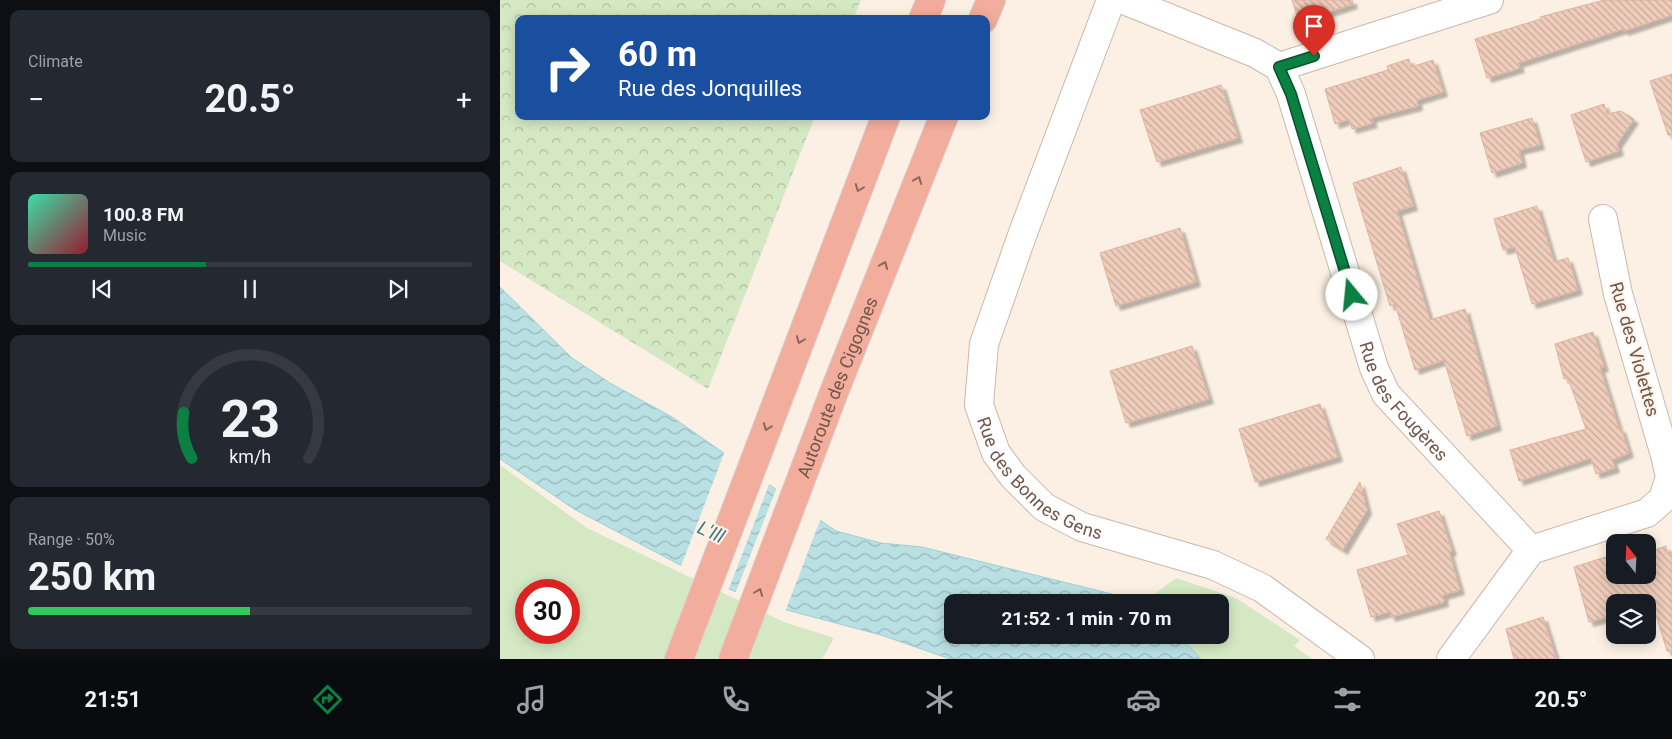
<!DOCTYPE html>
<meta charset="utf-8">
<style>
body{margin:0;font-family:Roboto,sans-serif;background:#242831;color:#f1f3f6;height:100vh;display:flex;flex-direction:column;font-size:19px;white-space:nowrap}
*{box-sizing:border-box;margin:0}
p{font-size:16px;color:#9ea1a6}
.icon{flex:none;width:28px;height:28px;fill:none;stroke:currentColor;stroke-width:2;stroke-linecap:round;stroke-linejoin:round}
.map{position:relative;flex:1;overflow:hidden}
.details{display:flex;flex-direction:column;gap:10px;padding:10px;background:#0d0f14;width:500px}
.details>*{flex:none}
.top-card{position:absolute;left:15px;top:15px;width:475px;height:105px;border-radius:10px;box-shadow:0 2px 12px #0003;background:#1a4fa0;color:#fff;overflow:hidden}
.needle{width:32px;rotate:342deg}
.buttons{position:absolute;left:1106px;top:534px;display:grid;gap:10px}
.buttons a{display:grid;place-items:center;width:50px;height:50px;border-radius:10px;background:#171b24;box-shadow:0 2px 12px #0003;font-size:25px}
.speed{position:absolute;left:15px;top:579px;display:flex;gap:10px;font-size:25px;font-weight:700;text-align:center}
.speed>*{display:grid;place-content:center;width:65px;height:65px;border-radius:50%;background:#171b24;box-shadow:0 2px 12px #0003;line-height:1}
.speed .limit{border:8px solid #d22;background:#fff;color:#111}
.pin{position:absolute;display:grid;place-items:center;width:42px;height:42px;color:#fff;margin:-51px -21px;border-radius:50% 50% 50% 0;rotate:-45deg;box-shadow:0 0 5px #0007}
.pin .icon{rotate:45deg}
.me{position:absolute;width:55px;margin:-28px;rotate:343deg;stroke-linejoin:round;filter:drop-shadow(0 0 4px #0008)}
.turn{display:flex;align-items:center;gap:18px;height:105px;padding:0 20px;font-size:22px}
.turn .icon{width:65px;height:65px;stroke-width:2.5}
.turn b{display:block;font-size:35px;line-height:42px}
.big{font-size:38px;font-weight:700;line-height:1.1}
.details .widget{flex:1;display:flex;flex-direction:column;justify-content:center;gap:8px;min-width:0;padding:0 18px;border-radius:10px;background:#242831}
.details .dial{align-items:center;gap:0}
.dial svg{height:130px;overflow:visible;fill:none;stroke:#363941;stroke-width:7;stroke-linecap:round;text-anchor:middle}
.dial text{fill:#f1f3f6;stroke:none}
.song{display:flex;align-items:center;gap:15px}
.cover{width:60px;height:60px;border-radius:8px;background:linear-gradient(135deg,hsl(160 70% 55%),hsl(350 70% 35%))}
.played{height:5px;border-radius:2px;background:linear-gradient(90deg,#0b8043 40%,#363941 40%)}
.keys{display:flex;justify-content:space-around;direction:ltr}
.heat{display:flex;justify-content:space-between;align-items:center;font-size:28px;direction:ltr}
.charge{height:8px;border-radius:4px;background:linear-gradient(90deg,#34c759 50%,#363941 0)}
.trip{position:absolute;left:444px;top:594px;width:285px;height:50px;border-radius:10px;background:#171b24;box-shadow:0 2px 12px #0003;font-weight:700;line-height:50px;text-align:center}
.dock{display:flex;height:80px;justify-content:space-around;align-items:center;background:#090b0e;color:#9ea1a6}
.dock .icon{width:35px;height:35px}
.dock .on{color:#0b8043}
.dock b{font-size:22px;color:#f1f3f6}
main{display:flex;flex:1;min-height:0}
.map>svg:first-child{display:block}
</style>
<main>
<section class="details">
<div class="widget"><p>Climate</p>
<div class="heat"><a>−</a><b class="big">20.5°</b><a>+</a></div>
</div>
<div class="widget">
<div class="song"><i class="cover"></i><div><b>100.8 FM</b><p>Music</p></div></div>
<div class="played"></div>
<div class="keys"><svg class="icon" aria-label="previous" viewBox="0 0 24 24"><path d="M18 5L8 12l10 7zM5 5v14"/></svg><svg class="icon" aria-label="pause" viewBox="0 0 24 24"><path d="M8 5v14M16 5v14"/></svg><svg class="icon" aria-label="next" viewBox="0 0 24 24"><path d="M6 5l10 7-10 7zM19 5v14"/></svg></div>
</div>
<div class="widget dial"><svg viewBox="0 0 100 80">
<path d="M14 69A42 42 0 1 1 86 69"/>
<path d="M14 69A42 42 0 0 1 9 41" stroke="#0b8043"/>
<text x="50" y="56" font-size="32" font-weight="700">23</text>
<text x="50" y="72" font-size="11">km/h</text>
</svg></div>
<div class="widget"><p>Range · 50%</p><b class="big">250 km</b><div class="charge"></div></div>
</section>
<div class="map">
<svg width="1172" height="659" viewBox="0 0 1172 659">
<defs>
<pattern id="forest-crowns" width="20" height="18" patternUnits="userSpaceOnUse" patternTransform="scale(1.25)"><rect width="20" height="18" fill="#d4e8c3"/><path d="M2 6a3 3 0 1 1 6 0M12 15a3 3 0 1 1 6 0" fill="none" stroke="#b0bfa0"/></pattern>
<pattern id="water-waves" width="16" height="10" patternUnits="userSpaceOnUse" patternTransform="scale(1.25)"><rect width="16" height="10" fill="#b9e0e3"/><path d="M0 5q4-4 8 0t8 0" fill="none" stroke="#9bb8ba"/></pattern>
<pattern id="building-back-hatch" width="6" height="6" patternUnits="userSpaceOnUse" patternTransform="scale(1.25)"><rect width="6" height="6" fill="#efcdbc"/><path d="M-1 5l2 2M0 0l6 6M5-1l2 2" fill="none" stroke="#c6a99b"/></pattern>
<filter id="shadow"><feDropShadow dx="4.5" dy="4.5" stdDeviation="1" flood-color="#0004"/></filter>
</defs>
<rect width="100%" height="100%" fill="#fbf0e3"/>
<g fill="#d4e8c3" fill-rule="evenodd">
<path d="M 0,465 L 87,528 L 284,622 L 334,638 L 322,659 L 0,659 ZM 26,590 L 69,590 L 69,632 L 26,632 Z"/>
<path d="M 676,578 L 736,598 L 800,640 L 794,646 L 812,659 L 701,659 L 679,635 L 720,635 L 720,602 L 644,602 Z"/>
</g>
<path fill="url(#forest-crowns)" d="M 0,0 L 361,0 L 353,19 L 19,19 L 19,116 L 315,116 L 208,389 L 0,261 Z"/>
<path fill="url(#water-waves)" stroke="#a0d0d5" d="M 0,287 L 72,358 L 110,383 L 172,417 L 336,531 L 381,543 L 422,547 L 644,602 L 452,602 L 452,635 L 679,635 L 701,659 L 450,659 L 381,635 L 279,608 L 218,585 L 74,509 L 0,459 Z"/>
<g fill="#fbf0e3">
<path d="M 225,451 L 270,482 L 228,591 L 180,569 Z"/>
<path d="M 277,487 L 321,518 L 285,612 L 235,594 Z"/>
</g>
<g fill="url(#building-back-hatch)" stroke="#e1b29d" filter="url(#shadow)">
<path d="M 792,0 L 852,0 L 853,4 L 799,22 Z"/>
<path d="M 1104,0 L 1172,0 L 1172,15 L 1124,31 L 1123,29 L 1018,63 L 1020,68 L 987,78 L 975,39 L 1041,19 L 1040,17 Z"/>
<path d="M 909,59 L 911,67 L 933,60 L 943,92 L 917,100 L 918,106 L 871,118 L 873,123 L 852,129 L 849,119 L 835,124 L 825,89 L 888,70 L 887,66 Z"/>
<path d="M 1172,74 L 1172,135 L 1168,135 L 1150,81 Z"/>
<path d="M 721,85 L 738,138 L 657,162 L 640,110 Z"/>
<path d="M 1104,104 L 1107,114 L 1121,111 L 1134,119 L 1117,144 L 1119,151 L 1086,162 L 1071,115 Z"/>
<path d="M 1032,118 L 1040,145 L 1019,150 L 1022,163 L 992,173 L 980,133 Z"/>
<path d="M 901,167 L 913,206 L 897,211 L 930,320 L 965,309 L 997,426 L 967,436 L 944,360 L 915,370 L 895,304 L 890,306 L 853,183 Z"/>
<path d="M 1037,206 L 1054,262 L 1068,258 L 1078,290 L 1032,304 L 1015,247 L 1003,250 L 994,219 Z"/>
<path d="M 680,228 L 696,282 L 616,306 L 600,253 Z"/>
<path d="M 1093,332 L 1104,367 L 1100,368 L 1119,429 L 1121,428 L 1129,453 L 1112,460 L 1115,468 L 1096,474 L 1091,458 L 1019,481 L 1010,450 L 1086,429 L 1068,378 L 1064,379 L 1055,344 Z"/>
<path d="M 692,346 L 709,399 L 626,423 L 610,371 Z"/>
<path d="M 820,404 L 838,457 L 755,482 L 739,429 Z"/>
<path d="M 860,482 L 867,510 L 843,550 L 826,539 Z"/>
<path d="M 939,511 L 952,551 L 949,552 L 960,590 L 943,595 L 944,602 L 891,617 L 889,612 L 871,617 L 857,570 L 908,555 L 897,524 Z"/>
<path d="M 1166,546 L 1167,553 L 1172,552 L 1172,651 L 1167,651 L 1152,602 L 1115,602 L 1115,615 L 1089,622 L 1074,567 L 1115,554 L 1115,575 L 1148,575 L 1148,552 Z"/>
<path d="M 1043,617 L 1056,659 L 1014,659 L 1006,629 Z"/>
</g>
<g fill="none" stroke-linecap="round" stroke-linejoin="round">
<g stroke="#ccb7aa" stroke-width="30">
<g id="minor">
<path id="s1" d="M 611,0 L 524,230 L 484,344 L 479,405 L 496,453 L 513,476 L 544,507 L 582,527 L 713,565 L 762,588 L 860,659"/>
<path id="s2" d="M 624,0 L 755,53 L 779,67 L 791,94 L 874,368 L 886,394 L 1031,550"/>
<path d="M 779,67 L 989,0"/>
<path d="M 951,659 L 1031,550 L 1147,513 L 1163,499 L 1170,477 L 1165,455 L 1118,294 L 1103,219"/>
</g>
</g>
<g stroke="#d8d0cd" stroke-width="30">
<g id="highway">
<path d="M 423,19 L 431,0"/>
<path d="M 483,19 L 491,0"/>
<path d="M 179,659 L 386,116"/>
<path id="s3" d="M 233,659 L 334,392 L 444,116"/>
</g>
</g>
<use href="#minor" stroke="#fff" stroke-width="28"/>
<use href="#highway" stroke="#f3ad9d" stroke-width="28"/>
</g>
<defs><path id="oneway-chevron" d="M-2-3.5L2.5 0L-2 3.5" fill="none" stroke-width="1.6" stroke-linecap="round" stroke-linejoin="round" transform="scale(1.25)"/></defs>
<g stroke="#8c675b">
<use href="#oneway-chevron" transform="translate(418 180) rotate(-68)"/>
<use href="#oneway-chevron" transform="translate(359 188) rotate(111)"/>
<use href="#oneway-chevron" transform="translate(384 265) rotate(-68)"/>
<use href="#oneway-chevron" transform="translate(300 340) rotate(111)"/>
<use href="#oneway-chevron" transform="translate(267 427) rotate(111)"/>
<use href="#oneway-chevron" transform="translate(259 592) rotate(-69)"/>
</g>
<g fill="none" stroke-linecap="round" stroke-linejoin="round">
<g stroke="#07532c" stroke-width="12">
<path id="route" d="M 814,56 L 779,67 L 791,94 L 852,295"/>
</g>
<use href="#route" stroke="#0b8043" stroke-width="9"/>
</g>
<g text-anchor="middle" dominant-baseline="central" stroke-width="4" stroke-linejoin="round" paint-order="stroke">
<g font-size="18" fill="#72564b" stroke="#fef4e9">
<text transform="translate(1135 349) rotate(74)">Rue des Violettes</text>
<text stroke="none"><textPath href="#s3" startOffset="291">Autoroute des Cigognes</textPath></text>
<text stroke="none"><textPath href="#s2" startOffset="529">Rue des Fougères</textPath></text>
<text stroke="none"><textPath href="#s1" startOffset="528">Rue des Bonnes Gens</textPath></text>
</g>
<g font-size="19" font-style="italic" fill="#43787e" stroke="#fef4e9">
<text transform="translate(211 532) rotate(25)">L'Ill</text>
</g>
</g>
</svg>
<div class="buttons">
<a><svg class="needle" viewBox="-14 -14 28 28"><path d="M0-13l5 13h-10z" fill="#e53935"/><path d="M0 13l5-13h-10z" fill="#9ea1a6"/></svg></a>
<a><svg class="icon" aria-label="layers" viewBox="0 0 24 24"><path d="M12 4l9 5-9 5-9-5zM3 14l9 5 9-5"/></svg></a>
</div>
<div class="speed"><div class="limit">30</div></div>
<div class="pin" style="left:814px;top:56px;background:#d93025"><svg class="icon" aria-label="arrive" viewBox="0 0 24 24"><path d="M6 21V4h12l-3 4 3 4H6"/></svg></div>
<svg class="me" style="left:852px;top:295px" viewBox="-20 -20 40 40"><circle r="19" fill="#fff"/><path d="M0-13L10 11 0 6-10 11z" fill="#0b8043"/></svg>
<div class="trip">21:52 · 1 min · 70 m</div>
<div class="top-card">
<div class="turn"><svg class="icon" aria-label="right" viewBox="0 0 24 24"><path d="M7 20v-9h11M14 6l5 5-5 5"/></svg><div><b>60 m</b>Rue des Jonquilles</div></div>
</div>
</div>
</main>
<nav class="dock">
<b>21:51</b>
<svg class="icon on" aria-label="directions" viewBox="0 0 24 24"><path d="M12 3l9 9-9 9-9-9zM9 14v-3h6M13 9l2 2-2 2"/></svg>
<svg class="icon" aria-label="music" viewBox="0 0 24 24"><path d="M9 18V5l10-2v13"/><circle cx="6" cy="18" r="3"/><circle cx="16" cy="16" r="3"/></svg>
<svg class="icon" aria-label="phone" viewBox="0 0 24 24"><path d="M5 4h4l2 5-3 2q2 4 5 5l2-3 5 2v4C11 20 4 13 5 4z"/></svg>
<svg class="icon" aria-label="climate" viewBox="0 0 24 24"><path d="M12 3v18M4 7l16 10M4 17L20 7"/></svg>
<svg class="icon" aria-label="car" viewBox="0 0 24 24"><path d="M5 17H2v-5l4-1 3-4h7l3 4 3 1v5h-3M9 17h6M6 11h13"/><circle cx="7" cy="17" r="2"/><circle cx="17" cy="17" r="2"/></svg>
<svg class="icon" aria-label="filters" viewBox="0 0 24 24"><path d="M4 7h16M4 17h16"/><circle cx="9" cy="7" r="2"/><circle cx="15" cy="17" r="2"/></svg>
<b>20.5°</b>
</nav>
